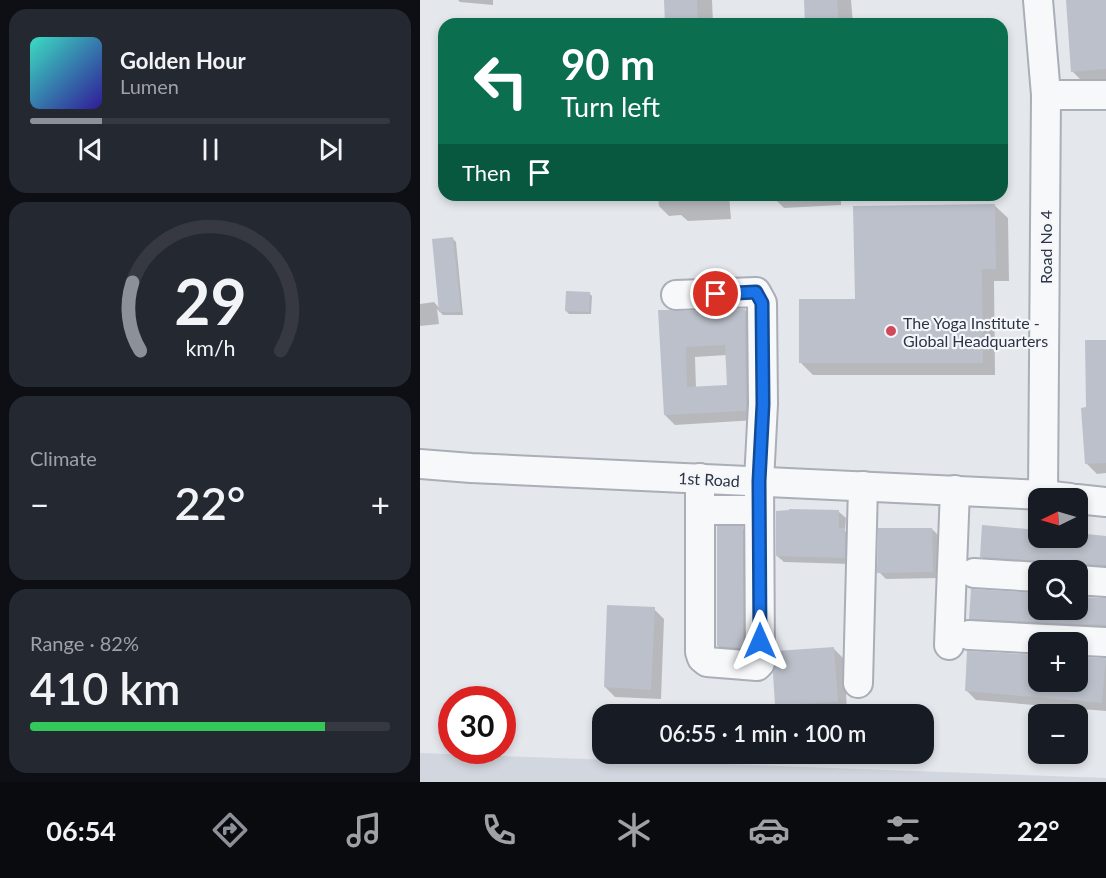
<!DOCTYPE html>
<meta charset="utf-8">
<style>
body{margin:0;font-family:Lato,sans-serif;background:#242831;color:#f1f3f6;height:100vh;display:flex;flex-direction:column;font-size:22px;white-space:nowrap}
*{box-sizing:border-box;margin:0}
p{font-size:20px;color:#9ea1a6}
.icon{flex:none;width:33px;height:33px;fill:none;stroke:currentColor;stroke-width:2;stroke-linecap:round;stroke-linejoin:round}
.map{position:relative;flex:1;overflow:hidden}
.sheet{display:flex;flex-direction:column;gap:9px;padding:9px;background:#0d0f14;width:420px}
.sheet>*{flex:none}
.top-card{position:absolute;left:18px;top:18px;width:570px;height:183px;border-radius:18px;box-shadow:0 3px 9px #0003;background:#0b6e4f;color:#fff;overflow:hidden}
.needle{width:39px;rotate:265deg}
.controls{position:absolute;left:608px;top:488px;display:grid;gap:12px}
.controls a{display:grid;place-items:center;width:60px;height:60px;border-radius:12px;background:#171b24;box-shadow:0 3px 9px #0003;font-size:30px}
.speed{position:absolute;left:18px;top:686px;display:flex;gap:12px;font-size:30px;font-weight:700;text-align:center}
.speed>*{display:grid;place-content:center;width:78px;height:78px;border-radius:50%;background:#171b24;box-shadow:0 3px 9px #0003;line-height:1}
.speed .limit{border:9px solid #d22;background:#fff;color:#111}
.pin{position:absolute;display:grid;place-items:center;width:51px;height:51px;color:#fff;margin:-26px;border:3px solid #fff;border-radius:50%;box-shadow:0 2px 6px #0007}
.me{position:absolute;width:66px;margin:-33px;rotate:0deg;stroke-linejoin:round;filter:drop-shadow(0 0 4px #0008)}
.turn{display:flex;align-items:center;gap:21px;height:126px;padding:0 24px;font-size:27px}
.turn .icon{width:78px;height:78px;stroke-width:2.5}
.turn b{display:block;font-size:42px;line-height:51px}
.then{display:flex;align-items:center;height:57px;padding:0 24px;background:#0003;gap:12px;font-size:22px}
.big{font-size:45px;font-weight:600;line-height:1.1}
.sheet .tile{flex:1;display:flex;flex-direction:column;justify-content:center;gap:9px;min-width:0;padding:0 21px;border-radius:18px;background:#242831}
.sheet .dial{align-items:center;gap:0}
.dial svg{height:156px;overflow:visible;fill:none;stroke:#363941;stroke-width:7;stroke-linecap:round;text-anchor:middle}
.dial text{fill:#f1f3f6;stroke:none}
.song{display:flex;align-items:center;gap:18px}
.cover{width:72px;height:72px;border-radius:9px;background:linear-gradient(135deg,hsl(170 70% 55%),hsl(250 70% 35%))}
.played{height:6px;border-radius:3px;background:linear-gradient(90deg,#8c9099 20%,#363941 20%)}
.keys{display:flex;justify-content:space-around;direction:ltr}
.heat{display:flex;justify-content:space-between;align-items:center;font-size:33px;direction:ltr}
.charge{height:9px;border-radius:4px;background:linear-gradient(90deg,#34c759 82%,#363941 0)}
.trip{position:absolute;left:172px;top:704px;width:342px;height:60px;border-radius:18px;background:#171b24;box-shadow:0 3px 9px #0003;font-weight:600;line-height:60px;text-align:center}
.dock{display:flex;height:96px;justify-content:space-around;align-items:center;background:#090b0e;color:#9ea1a6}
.dock .icon{width:42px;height:42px}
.dock .active{color:#8c9099}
.dock b{font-size:27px;color:#f1f3f6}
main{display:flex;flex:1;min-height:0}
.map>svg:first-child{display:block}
</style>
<main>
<section class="sheet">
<div class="tile">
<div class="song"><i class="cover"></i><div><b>Golden Hour</b><p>Lumen</p></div></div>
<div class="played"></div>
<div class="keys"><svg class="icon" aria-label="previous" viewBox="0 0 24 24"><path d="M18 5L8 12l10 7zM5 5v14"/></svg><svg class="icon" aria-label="pause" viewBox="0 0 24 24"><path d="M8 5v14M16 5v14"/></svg><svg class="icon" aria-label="next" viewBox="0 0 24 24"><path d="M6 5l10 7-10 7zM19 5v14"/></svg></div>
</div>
<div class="tile dial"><svg viewBox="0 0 100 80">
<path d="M14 69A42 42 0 1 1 86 69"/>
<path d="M14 69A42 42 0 0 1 10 34" stroke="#8c9099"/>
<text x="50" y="56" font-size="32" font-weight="700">29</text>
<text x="50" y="72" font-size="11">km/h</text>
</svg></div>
<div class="tile"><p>Climate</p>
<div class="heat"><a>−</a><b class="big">22°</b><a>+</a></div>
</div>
<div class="tile"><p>Range · 82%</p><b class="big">410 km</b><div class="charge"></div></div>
</section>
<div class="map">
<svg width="686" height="782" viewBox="0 0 686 782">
<rect width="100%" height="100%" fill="#e4e7ec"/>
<path fill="#d2d6de" d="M 0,753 L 686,778 L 686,782 L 0,782 Z"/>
<g fill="#0003" fill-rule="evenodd">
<path d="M 38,0 L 73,0 L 73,5 L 40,2 Z"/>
<path d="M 245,0 L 292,0 L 293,24 L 247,24 Z"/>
<path d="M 385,0 L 431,0 L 433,24 L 386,24 Z"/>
<path d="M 647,0 L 686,0 L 686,80 L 662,81 L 652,71 Z"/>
<path d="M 238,195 L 309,195 L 311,219 L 268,221 L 261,215 L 249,216 L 239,206 Z"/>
<path d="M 353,195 L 421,195 L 421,205 L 364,208 L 354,198 Z"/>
<path d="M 575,206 L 588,218 L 589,281 L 574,281 L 575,375 L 393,375 L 381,363 L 436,301 Z"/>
<path d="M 32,238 L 36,242 L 43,315 L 23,315 L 17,309 L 19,324 L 0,326 L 0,304 L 14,302 L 20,309 Z"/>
<path d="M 169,293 L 172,296 L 171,314 L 149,314 L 146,311 Z"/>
<path d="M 325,310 L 335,320 L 336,420 L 255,425 L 245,415 L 239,312 ZM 307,355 L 308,387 L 276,388 L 275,357 Z"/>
<path d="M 686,341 L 686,473 L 677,474 L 667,464 L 666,342 Z"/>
<path d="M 419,512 L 426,518 L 425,531 L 432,537 L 431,564 L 364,562 L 357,556 Z"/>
<path d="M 322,528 L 332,538 L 333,658 L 308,656 L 298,646 Z"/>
<path d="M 512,529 L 519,536 L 519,578 L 466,579 L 459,572 Z"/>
<path d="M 618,532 L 618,537 L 657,537 L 657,535 L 686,537 L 686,574 L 657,570 L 630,570 L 571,566 L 561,556 Z"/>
<path d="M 618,595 L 618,609 L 657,609 L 657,598 L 686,600 L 686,634 L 560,628 L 550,618 Z"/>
<path d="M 234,609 L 244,619 L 241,699 L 195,697 L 185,687 Z"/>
<path d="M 414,649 L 424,659 L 427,711 L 365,714 L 356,705 Z"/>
<path d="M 618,656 L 618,681 L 657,681 L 657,659 L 686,660 L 686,711 L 556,700 L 546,690 Z"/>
</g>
<g fill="#bbc0ca" fill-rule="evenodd">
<path d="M 244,0 L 277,0 L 278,24 L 245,24 Z"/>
<path d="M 384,0 L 417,0 L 419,24 L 385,24 Z"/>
<path d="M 646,0 L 686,0 L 686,69 L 651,72 Z"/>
<path d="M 575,204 L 576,269 L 562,269 L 563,363 L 379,363 L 379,299 L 435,299 L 433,206 Z"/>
<path d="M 33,237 L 41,312 L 19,312 L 12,239 Z"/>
<path d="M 146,291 L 170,292 L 169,312 L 145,311 Z"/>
<path d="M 325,309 L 326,411 L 244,415 L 238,310 L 249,310 L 257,311 ZM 305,345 L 307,385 L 267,387 L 266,347 Z"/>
<path d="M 665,340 L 686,340 L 686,463 L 665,464 L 661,408 L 666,407 Z"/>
<path d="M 369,509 L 419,510 L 419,528 L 425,528 L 425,558 L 356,556 L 356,511 L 369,510 Z"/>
<path d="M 562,525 L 618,530 L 618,537 L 657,537 L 657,533 L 686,536 L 686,565 L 658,564 L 650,565 L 644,570 L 632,569 L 627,563 L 619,561 L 560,557 Z"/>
<path d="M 297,526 L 323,526 L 323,648 L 297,646 Z"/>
<path d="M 458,528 L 512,528 L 513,572 L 457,573 Z"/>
<path d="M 551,589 L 618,593 L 618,609 L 657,609 L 657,597 L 686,598 L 686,625 L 549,619 Z"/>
<path d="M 187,605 L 235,607 L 231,690 L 184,687 Z"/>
<path d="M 414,647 L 418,702 L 355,705 L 353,673 L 356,663 L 356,651 Z"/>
<path d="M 547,651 L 618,655 L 618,681 L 657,681 L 657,657 L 686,658 L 682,703 L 545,691 Z"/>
</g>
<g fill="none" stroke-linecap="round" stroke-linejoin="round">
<g stroke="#a9aeb7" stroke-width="32">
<g id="street">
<path d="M 618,0 L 626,95 L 623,495"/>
<path d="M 626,95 L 686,95"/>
<path d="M 256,295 L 336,292 L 342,303 L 343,404 L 339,481 L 340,663 L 337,666 L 287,662 L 282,658 L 280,652 L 280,478"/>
<path d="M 0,464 L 51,468 L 623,495 L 650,498"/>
<path d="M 657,499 L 686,502"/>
<path d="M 280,510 L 339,510"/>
<path d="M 554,573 L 618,577"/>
<path d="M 657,580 L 686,582"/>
<path d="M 549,635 L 686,642"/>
<path d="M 529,645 L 535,490"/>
<path d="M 438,683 L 443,486"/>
</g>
</g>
<use href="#street" stroke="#f7f8fa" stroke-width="28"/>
</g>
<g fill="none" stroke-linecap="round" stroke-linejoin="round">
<g stroke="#114b97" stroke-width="15">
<path id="route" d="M 296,294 L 336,292 L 342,303 L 343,404 L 339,481 L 340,641"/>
</g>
<use href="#route" stroke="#1a73e8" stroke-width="10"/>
</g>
<circle fill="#d1495b" stroke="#f4f6f9" stroke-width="2" cx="471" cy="331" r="6"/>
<g text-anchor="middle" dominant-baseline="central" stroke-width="4.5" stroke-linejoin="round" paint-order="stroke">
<g font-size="16" fill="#2b3445" stroke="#f4f6f9">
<text transform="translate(625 247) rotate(-90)">Road No 4</text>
<text transform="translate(289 479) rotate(3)">1st Road</text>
</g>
<g font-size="16" fill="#2b3445" stroke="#f4f6f9" text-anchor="start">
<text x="483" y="322">The Yoga Institute -<tspan x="483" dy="18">Global Headquarters</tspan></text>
</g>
</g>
</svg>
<div class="controls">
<a><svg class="needle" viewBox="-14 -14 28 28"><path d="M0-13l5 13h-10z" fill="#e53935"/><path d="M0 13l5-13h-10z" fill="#9ea1a6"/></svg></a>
<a><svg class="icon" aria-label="search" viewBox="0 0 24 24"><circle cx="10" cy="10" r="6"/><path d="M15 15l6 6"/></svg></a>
<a>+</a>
<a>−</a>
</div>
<div class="speed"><div class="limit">30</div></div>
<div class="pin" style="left:296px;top:294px;background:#d93025"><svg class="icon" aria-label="arrive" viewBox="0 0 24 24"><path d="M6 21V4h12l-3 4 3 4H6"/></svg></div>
<svg class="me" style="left:340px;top:641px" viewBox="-20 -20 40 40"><path d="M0-17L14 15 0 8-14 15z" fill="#1a73e8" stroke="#fff" stroke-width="4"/></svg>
<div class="trip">06:55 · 1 min · 100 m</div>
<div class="top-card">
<div class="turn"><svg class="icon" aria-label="left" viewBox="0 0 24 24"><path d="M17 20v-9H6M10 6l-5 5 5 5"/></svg><div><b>90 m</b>Turn left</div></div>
<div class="then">Then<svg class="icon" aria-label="arrive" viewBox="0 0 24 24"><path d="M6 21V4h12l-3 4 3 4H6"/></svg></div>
</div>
</div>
</main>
<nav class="dock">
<b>06:54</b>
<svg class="icon active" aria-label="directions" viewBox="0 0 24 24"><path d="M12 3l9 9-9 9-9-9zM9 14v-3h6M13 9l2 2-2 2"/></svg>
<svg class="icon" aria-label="music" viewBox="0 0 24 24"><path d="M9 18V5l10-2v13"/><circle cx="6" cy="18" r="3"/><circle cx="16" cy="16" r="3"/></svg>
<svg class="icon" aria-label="phone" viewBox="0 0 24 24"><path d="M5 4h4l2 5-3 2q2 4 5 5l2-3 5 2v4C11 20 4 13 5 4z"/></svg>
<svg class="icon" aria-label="climate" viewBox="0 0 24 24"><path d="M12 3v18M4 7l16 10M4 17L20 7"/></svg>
<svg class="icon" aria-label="car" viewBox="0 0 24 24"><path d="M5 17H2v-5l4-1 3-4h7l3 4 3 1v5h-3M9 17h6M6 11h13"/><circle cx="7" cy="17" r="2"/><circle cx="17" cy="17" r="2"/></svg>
<svg class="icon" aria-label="filters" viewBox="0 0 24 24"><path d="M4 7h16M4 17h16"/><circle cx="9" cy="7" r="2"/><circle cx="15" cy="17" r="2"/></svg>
<b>22°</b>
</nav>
